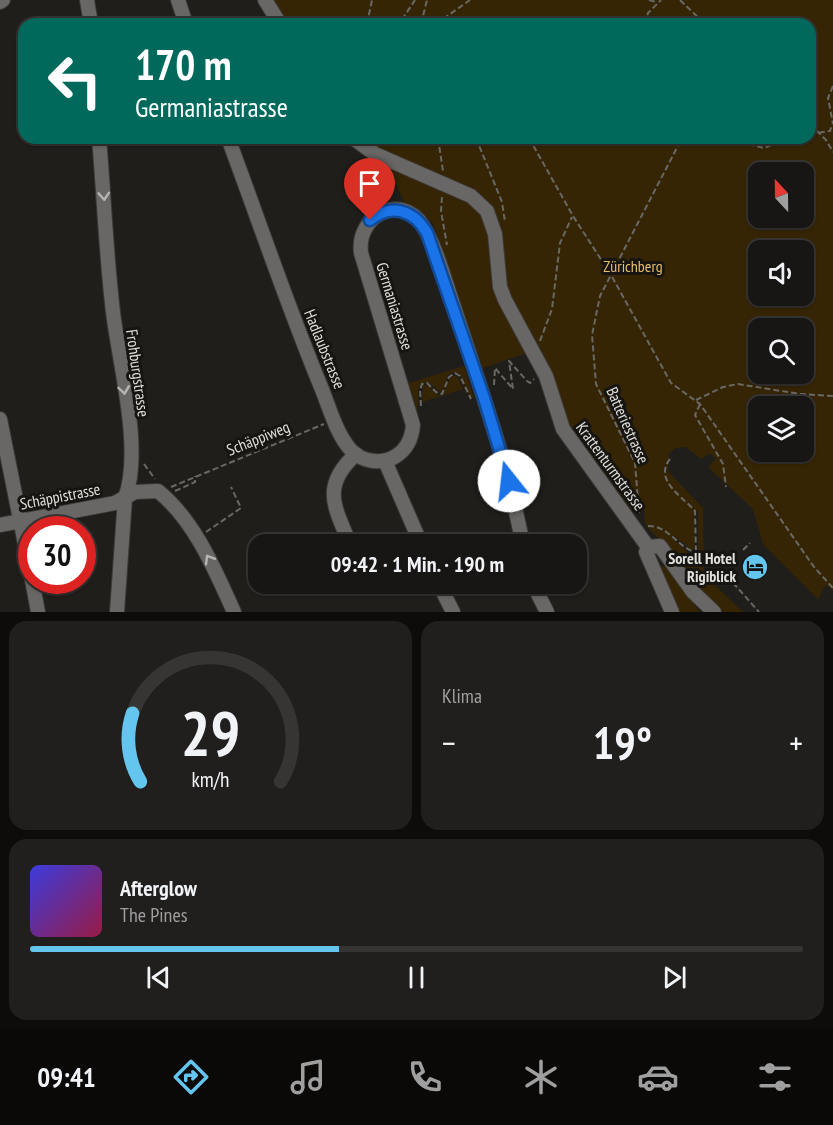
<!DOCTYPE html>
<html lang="de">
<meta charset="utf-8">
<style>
body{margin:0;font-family:"PT Sans Narrow",sans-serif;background:#211f1d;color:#f1f3f6;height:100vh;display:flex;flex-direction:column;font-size:22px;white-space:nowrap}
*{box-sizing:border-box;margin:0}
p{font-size:20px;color:#9f9fa0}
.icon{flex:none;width:33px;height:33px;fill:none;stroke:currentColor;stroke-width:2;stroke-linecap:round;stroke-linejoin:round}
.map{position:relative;height:612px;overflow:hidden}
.panel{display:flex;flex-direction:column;gap:9px;padding:9px;background:#0d0c0b;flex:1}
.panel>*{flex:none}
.guide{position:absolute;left:18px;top:18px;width:798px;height:126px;border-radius:18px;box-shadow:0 2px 4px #0004,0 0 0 2px #363534;background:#00695c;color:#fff;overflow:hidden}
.needle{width:39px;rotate:338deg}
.fabs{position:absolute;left:748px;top:162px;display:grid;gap:12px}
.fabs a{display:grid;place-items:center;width:66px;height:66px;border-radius:12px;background:#181614;box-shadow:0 2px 4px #0004,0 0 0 2px #363534;font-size:30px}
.speed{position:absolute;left:18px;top:516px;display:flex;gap:12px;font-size:30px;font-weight:700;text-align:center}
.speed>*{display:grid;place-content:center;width:78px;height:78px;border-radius:50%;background:#181614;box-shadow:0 2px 4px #0004,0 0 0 2px #363534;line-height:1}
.speed .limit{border:9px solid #d22;background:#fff;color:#111}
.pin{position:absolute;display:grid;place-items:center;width:51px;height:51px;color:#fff;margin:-62px -26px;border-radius:50% 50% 50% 0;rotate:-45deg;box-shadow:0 0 6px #0007}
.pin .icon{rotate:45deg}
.me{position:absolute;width:66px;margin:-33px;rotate:344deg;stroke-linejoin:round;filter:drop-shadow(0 0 4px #0008)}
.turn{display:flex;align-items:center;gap:21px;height:126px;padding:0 18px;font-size:27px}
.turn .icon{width:78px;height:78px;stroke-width:2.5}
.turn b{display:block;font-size:42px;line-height:51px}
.big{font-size:45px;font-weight:800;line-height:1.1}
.panel .tile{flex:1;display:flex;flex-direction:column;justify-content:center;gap:9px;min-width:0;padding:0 21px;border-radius:18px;background:#211f1d}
.panel .dial{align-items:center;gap:0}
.dial svg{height:156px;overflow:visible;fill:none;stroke:#363534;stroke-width:7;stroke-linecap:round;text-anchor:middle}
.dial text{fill:#f1f3f6;stroke:none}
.song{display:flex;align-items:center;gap:18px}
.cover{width:72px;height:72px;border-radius:9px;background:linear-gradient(135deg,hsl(240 70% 55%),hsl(340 70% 35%))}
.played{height:6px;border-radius:3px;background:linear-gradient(90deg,#64c5ee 40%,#363534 40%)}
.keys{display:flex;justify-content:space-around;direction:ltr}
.heat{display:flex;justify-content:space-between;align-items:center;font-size:33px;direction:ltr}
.panel .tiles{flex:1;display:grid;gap:9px;grid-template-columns:1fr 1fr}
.tile:last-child{grid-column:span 2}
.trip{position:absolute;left:248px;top:534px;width:339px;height:60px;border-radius:18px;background:#181614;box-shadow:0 2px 4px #0004,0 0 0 2px #363534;font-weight:800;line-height:60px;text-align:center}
.menu{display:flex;height:96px;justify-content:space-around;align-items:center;background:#0a0908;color:#9f9fa0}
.menu .icon{width:42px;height:42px}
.menu .current{color:#64c5ee}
.menu b{font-size:27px;color:#f1f3f6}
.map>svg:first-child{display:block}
</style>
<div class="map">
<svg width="833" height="612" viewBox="0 0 833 612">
<rect width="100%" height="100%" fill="#201e1b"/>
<g fill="#352504" fill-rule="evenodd">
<path d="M 273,0 L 833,0 L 833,590 L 825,585 L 818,599 L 763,544 L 753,509 L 708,467 L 716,459 L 710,453 L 701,459 L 686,447 L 676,448 L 669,453 L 668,471 L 703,508 L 704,575 L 743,612 L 724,612 L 717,607 L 695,585 L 677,556 L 648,528 L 645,524 L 644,508 L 631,512 L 567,422 L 539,349 L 483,368 L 433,223 L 419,209 L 404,202 L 383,153 L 368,138 L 810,138 L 810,24 L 285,24 ZM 759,172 L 804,172 L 804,218 L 759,218 ZM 759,250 L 804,250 L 804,296 L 759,296 ZM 759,328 L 804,328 L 804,374 L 759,374 ZM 759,406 L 804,406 L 804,452 L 759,452 ZM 698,510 L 698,555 L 691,555 L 671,537 L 674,536 L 691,549 L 695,549 L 694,513 Z"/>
<path d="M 464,366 L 474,398 L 470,397 L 460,374 L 453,372 L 448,375 L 442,393 L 428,382 L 421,384 L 418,390 L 418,412 L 409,383 Z"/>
<path d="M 456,375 L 463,389 L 422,402 L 423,386 L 427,385 L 438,395 L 443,395 L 450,378 Z"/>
<path d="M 664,566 C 672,571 691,601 700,612 L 678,612 L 659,567 Z"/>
</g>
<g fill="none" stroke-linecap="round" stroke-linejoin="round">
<g stroke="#3b3936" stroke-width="16">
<g id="minor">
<path d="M 87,0 L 91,24"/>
<path d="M 178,0 L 186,24"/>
<path d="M 265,0 L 280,24"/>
<path d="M 0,2 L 3,0"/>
<path d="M 99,138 C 104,196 106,254 113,312 C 119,363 143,450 125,498 L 117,612"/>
<path d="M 228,138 C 259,221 287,305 321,387 C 329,406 336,433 350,449 C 361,462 382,465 396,456 C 407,449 412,438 413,425 L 361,253 C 356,215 402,192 423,226 C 437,249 445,281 454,307 C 471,358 488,409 503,460 C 511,488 517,516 523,544"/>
<path d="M 353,138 L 375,154 L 471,196 L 487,211 L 495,234 L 500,287 L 505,300 L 546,376 L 563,429 L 648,547"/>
<path d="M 0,419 L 32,579"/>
<path d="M 385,461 L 421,544"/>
<path d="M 0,525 L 115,503 L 135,492 L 158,491 C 195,521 215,570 234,612"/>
<path d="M 350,544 C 334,506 321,486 356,454"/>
<path d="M 648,547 L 660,546 L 693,592 L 714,612"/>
<path d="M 648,547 L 646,552 L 672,612"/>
<path d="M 32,580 L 38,612"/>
<path d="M 439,584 L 453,612"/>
<path d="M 533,584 L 547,612"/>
</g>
</g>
<g stroke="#696865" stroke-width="2" stroke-dasharray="6 3" stroke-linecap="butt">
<path d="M 649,0 L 656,2"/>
<path d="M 680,0 L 705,24"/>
<path d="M 403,18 L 404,24"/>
<path d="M 367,24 L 372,0"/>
<path d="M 384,24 L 403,18 L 415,0"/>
<path d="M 421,24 L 427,0"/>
<path d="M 436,24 L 470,0"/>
<path d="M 645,24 L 648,13 L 661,0"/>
<path d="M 833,86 L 828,98 L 833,124"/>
<path d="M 810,124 L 826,140 L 833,152"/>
<path d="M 810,134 L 830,131 L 832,125"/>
<path d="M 438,138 L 443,171"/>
<path d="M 476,138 L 502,202 L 505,222"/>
<path d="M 529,138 L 573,216 L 611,275 L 671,383 L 700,404 L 814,567 L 833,588"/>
<path d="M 722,138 L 764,148 L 789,138"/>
<path d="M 442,197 L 441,211 L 447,245"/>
<path d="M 540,341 L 552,309 L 560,243 L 572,217"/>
<path d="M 494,385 L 495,368 L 513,389 L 509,361 L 527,381 L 530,383 L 534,379"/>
<path d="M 696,400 L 723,387 L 738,384 L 800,394 L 833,396"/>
<path d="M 700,404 L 695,415 L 723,464 L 726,487"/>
<path d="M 421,406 L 420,390 L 422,384 L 427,383 L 436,392 L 442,394 L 449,377 L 455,373 L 460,376 L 471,399"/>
<path d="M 670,459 C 653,480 683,497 695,511 L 696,553"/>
<path d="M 144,464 L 155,479"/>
<path d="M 171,487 L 324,424"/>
<path d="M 175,491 L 195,482 L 195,476"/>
<path d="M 639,513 L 635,463 L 596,384 L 592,335 L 600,296 L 682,138"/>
<path d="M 648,526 C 671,525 681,555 704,553"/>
<path d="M 206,532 L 241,508 L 231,487"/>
<path d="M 743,550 L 750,543"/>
<path d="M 718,575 L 722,571"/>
<path d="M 727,576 L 759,612"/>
</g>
<use href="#minor" stroke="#686765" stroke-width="14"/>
</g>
<defs><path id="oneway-chevron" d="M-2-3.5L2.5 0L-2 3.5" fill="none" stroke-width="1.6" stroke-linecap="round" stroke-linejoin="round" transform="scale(1.5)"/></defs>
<g stroke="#b6b5b2">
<use href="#oneway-chevron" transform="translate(104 196) rotate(86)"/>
<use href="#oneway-chevron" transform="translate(124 390) rotate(82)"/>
<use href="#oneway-chevron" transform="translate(209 559) rotate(-121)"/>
</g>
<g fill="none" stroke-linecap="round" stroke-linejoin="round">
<g stroke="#114b97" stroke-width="15">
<path id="route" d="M 370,220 C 391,203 414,210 427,233 L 484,398 L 509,481"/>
</g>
<use href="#route" stroke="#1a73e8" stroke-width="10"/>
</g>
<defs>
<g id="hotel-disc" transform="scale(1.35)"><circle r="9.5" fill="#64c5ee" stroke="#171512"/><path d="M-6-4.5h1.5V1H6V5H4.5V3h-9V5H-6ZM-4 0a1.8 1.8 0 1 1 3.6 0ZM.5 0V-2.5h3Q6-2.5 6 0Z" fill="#111"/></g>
</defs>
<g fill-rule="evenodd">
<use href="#hotel-disc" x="755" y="567"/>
</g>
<g text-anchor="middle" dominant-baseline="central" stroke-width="6" stroke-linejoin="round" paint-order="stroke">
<g font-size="16" fill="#e9be69" stroke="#171512">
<text x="633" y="266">Zürichberg</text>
</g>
<g font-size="16" fill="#e0dfdc" stroke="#171512">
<text transform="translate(395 306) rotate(73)">Germaniastrasse</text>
<text transform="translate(325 349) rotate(68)">Hadlaubstrasse</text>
<text transform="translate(138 373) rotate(82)">Frohburgstrasse</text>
<text transform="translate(628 425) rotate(66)">Batteriestrasse</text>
<text transform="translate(258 438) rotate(-22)">Schäppiweg</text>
<text transform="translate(611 466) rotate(54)">Krattenturmstrasse</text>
<text transform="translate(60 496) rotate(-11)">Schäppistrasse</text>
</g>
<g font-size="16" font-weight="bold" fill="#e0dfdc" stroke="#171512" text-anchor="end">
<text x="736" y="558">Sorell Hotel<tspan x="736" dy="18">Rigiblick</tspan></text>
</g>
</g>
</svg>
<div class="fabs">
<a><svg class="needle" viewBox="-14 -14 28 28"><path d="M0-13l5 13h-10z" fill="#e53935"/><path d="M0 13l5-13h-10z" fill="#9f9fa0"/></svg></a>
<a><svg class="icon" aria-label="sound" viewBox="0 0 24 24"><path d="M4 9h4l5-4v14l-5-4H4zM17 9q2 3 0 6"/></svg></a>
<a><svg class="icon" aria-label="search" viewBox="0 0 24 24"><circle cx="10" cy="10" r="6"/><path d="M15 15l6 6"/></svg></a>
<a><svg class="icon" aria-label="layers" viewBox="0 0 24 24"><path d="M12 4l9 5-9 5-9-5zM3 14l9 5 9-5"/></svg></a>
</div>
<div class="speed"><div class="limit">30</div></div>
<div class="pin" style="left:370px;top:220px;background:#d93025"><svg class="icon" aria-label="arrive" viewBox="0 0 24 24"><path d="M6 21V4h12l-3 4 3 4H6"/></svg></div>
<svg class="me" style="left:509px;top:481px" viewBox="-20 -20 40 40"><circle r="19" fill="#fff"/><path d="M0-13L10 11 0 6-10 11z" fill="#1a73e8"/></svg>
<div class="trip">09:42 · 1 Min. · 190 m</div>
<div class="guide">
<div class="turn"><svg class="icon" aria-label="left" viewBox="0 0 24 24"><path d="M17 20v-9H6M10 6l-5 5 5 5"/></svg><div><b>170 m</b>Germaniastrasse</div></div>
</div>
</div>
<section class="panel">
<div class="tiles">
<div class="tile dial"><svg viewBox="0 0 100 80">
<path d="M14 69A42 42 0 1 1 86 69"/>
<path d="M14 69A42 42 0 0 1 10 34" stroke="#64c5ee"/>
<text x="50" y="56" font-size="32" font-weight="700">29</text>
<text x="50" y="72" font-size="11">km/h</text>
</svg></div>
<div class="tile"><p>Klima</p>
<div class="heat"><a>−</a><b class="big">19°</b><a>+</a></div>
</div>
<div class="tile">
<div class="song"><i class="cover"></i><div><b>Afterglow</b><p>The Pines</p></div></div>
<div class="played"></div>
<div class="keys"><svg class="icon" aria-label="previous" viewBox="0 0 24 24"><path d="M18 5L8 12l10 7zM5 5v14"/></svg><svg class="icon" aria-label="pause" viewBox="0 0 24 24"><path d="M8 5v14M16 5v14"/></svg><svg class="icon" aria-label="next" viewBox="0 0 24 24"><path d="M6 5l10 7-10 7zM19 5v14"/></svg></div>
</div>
</div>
</section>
<nav class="menu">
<b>09:41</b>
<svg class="icon current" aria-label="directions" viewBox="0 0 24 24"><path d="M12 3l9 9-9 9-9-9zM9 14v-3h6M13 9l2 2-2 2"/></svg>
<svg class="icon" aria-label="music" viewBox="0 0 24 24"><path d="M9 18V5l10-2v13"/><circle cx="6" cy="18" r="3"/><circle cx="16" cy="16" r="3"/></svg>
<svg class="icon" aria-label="phone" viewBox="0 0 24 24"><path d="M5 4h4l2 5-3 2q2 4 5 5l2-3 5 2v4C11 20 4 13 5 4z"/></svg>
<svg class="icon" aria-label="climate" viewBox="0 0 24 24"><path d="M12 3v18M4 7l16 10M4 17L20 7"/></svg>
<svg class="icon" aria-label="car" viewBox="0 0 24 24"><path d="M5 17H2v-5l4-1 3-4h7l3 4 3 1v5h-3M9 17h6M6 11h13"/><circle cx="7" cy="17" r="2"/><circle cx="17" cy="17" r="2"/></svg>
<svg class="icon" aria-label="filters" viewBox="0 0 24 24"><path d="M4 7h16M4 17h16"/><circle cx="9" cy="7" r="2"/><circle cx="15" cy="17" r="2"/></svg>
</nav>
